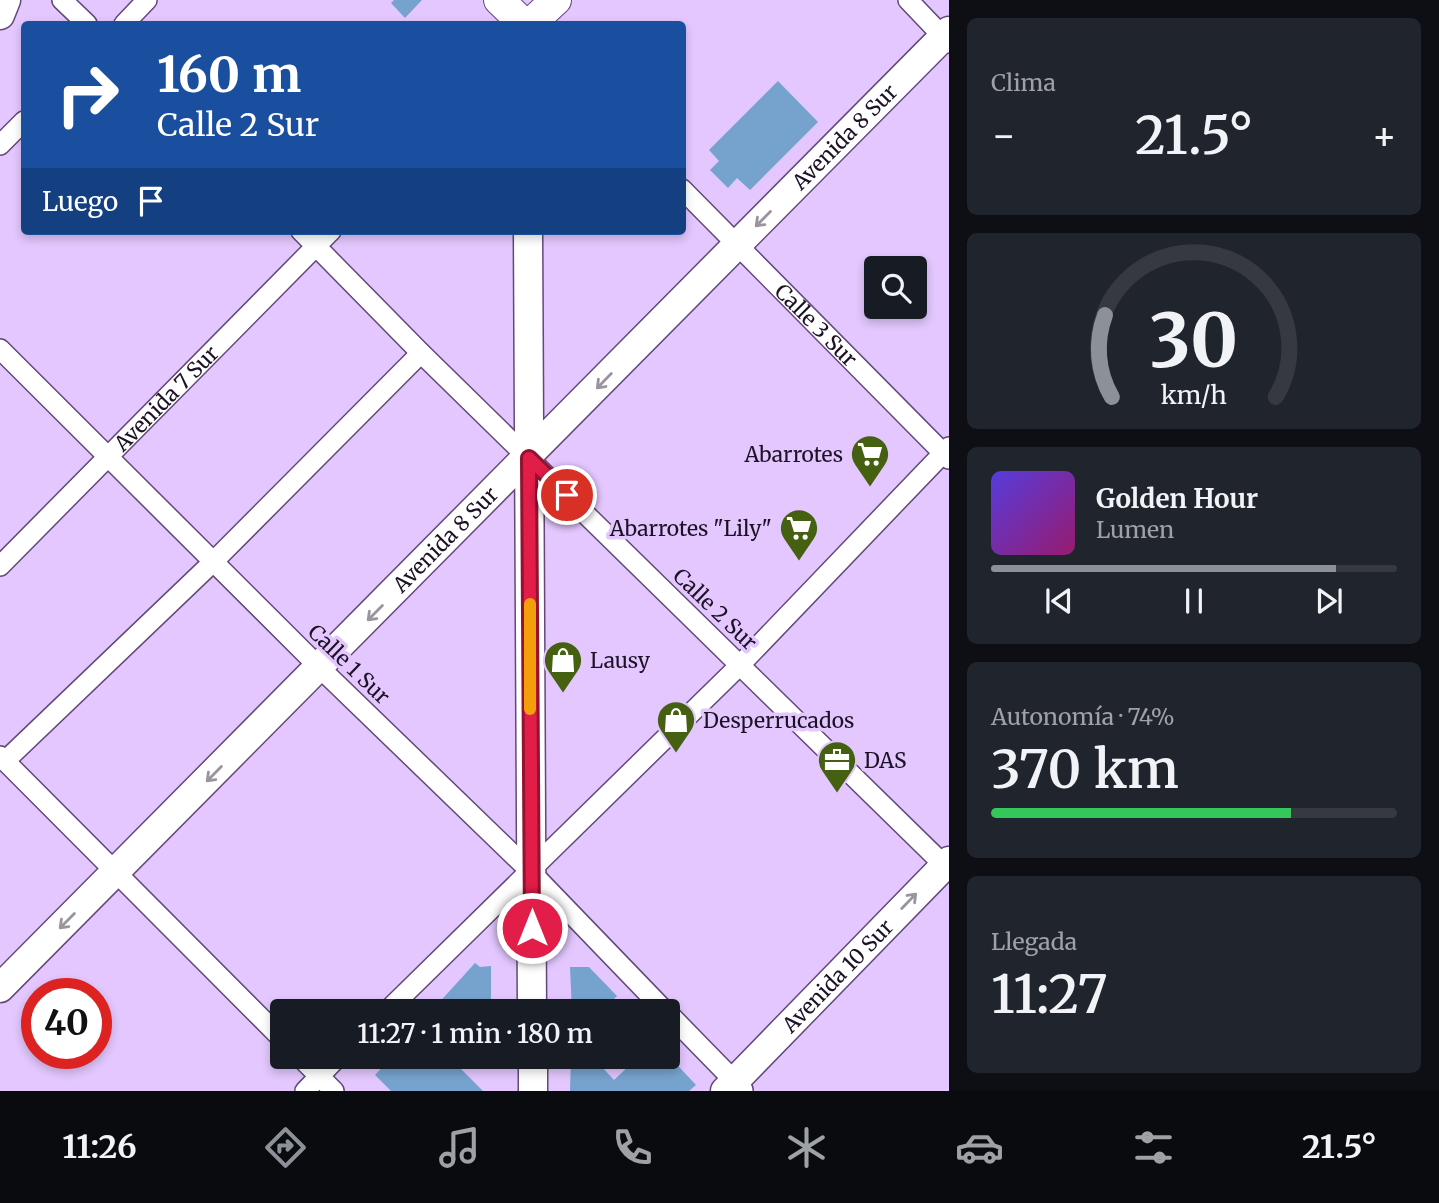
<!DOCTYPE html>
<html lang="es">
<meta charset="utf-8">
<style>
body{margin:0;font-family:Merriweather,serif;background:#20242c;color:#f1f3f6;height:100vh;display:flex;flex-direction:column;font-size:26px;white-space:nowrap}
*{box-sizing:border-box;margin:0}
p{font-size:23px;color:#9ea1a6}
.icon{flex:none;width:38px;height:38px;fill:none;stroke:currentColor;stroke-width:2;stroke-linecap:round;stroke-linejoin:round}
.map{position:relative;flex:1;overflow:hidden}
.side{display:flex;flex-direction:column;gap:18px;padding:18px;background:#0d0f14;width:490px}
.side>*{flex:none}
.banner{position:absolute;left:21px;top:21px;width:665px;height:214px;border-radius:7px;box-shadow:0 4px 10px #0003;background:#1a4fa0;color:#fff;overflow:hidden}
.tools{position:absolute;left:864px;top:256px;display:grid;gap:14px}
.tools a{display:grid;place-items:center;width:63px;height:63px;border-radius:7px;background:#171b24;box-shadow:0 4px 10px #0003;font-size:35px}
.speed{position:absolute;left:21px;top:978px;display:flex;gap:14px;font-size:35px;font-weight:700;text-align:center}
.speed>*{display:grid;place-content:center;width:91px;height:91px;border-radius:50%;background:#171b24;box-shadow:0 4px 10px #0003;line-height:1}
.speed .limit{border:10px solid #d22;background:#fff;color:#111}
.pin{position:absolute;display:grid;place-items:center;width:60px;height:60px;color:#fff;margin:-30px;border:4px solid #fff;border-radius:50%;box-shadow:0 2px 7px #0007}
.me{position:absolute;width:77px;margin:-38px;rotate:0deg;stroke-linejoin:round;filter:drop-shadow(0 0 5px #0008)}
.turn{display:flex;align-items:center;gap:24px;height:147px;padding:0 21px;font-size:32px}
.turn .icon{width:91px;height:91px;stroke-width:2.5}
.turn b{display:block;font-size:49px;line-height:60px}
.then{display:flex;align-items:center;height:66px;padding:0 21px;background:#0003;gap:14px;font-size:26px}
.big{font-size:52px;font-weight:600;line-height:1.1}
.side .tile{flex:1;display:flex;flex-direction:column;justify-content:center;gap:10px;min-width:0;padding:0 24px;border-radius:10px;background:#20242c}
.side .dial{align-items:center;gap:0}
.dial svg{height:182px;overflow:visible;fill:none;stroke:#363941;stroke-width:7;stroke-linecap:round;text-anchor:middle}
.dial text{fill:#f1f3f6;stroke:none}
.song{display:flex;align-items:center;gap:21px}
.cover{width:84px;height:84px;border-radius:10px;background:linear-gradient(135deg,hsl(250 70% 55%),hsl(320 70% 35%))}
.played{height:7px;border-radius:4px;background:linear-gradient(90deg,#8c9099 85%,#363941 85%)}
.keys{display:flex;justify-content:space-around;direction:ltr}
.heat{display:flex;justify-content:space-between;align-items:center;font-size:38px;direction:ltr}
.charge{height:10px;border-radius:5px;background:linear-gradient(90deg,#34c759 74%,#363941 0)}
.trip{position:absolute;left:270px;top:999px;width:410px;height:70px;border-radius:7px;background:#171b24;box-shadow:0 4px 10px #0003;font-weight:600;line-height:70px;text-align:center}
.tabs{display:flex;height:112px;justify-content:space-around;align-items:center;background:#090b0e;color:#9ea1a6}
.tabs .icon{width:49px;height:49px}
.tabs .on{color:#8c9099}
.tabs b{font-size:32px;color:#f1f3f6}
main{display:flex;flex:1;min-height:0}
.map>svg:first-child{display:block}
</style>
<main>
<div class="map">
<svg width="949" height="1091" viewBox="0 0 949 1091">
<rect width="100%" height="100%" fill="#e3c7fe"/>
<g fill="#76a3ce">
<path d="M 394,0 L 422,0 L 405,18 L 391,3 Z"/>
<path d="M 778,81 L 818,122 L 750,190 L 737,178 L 728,188 L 710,170 L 719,161 L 709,150 Z"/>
<path d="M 475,963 L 480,967 L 491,966 L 491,1012 L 442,1012 L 436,1006 Z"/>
<path d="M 570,967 L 589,967 L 617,996 L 600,1012 L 572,1012 Z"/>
<path d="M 667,1054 L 696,1085 L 689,1091 L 570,1091 L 571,1057 L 609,1057 L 602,1067 L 614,1080 L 632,1063 L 626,1057 L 667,1057 Z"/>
<path d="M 392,1057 L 449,1057 L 483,1091 L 391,1091 L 375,1075 Z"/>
</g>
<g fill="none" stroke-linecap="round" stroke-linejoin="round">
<g stroke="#624978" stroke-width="22">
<g id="street">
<path d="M 62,0 L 87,24"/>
<path d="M 908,0 L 949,43"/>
<path d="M 124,24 L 147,0"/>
<path d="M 0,145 L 24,121"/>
<path id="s1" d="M 682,189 L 949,459"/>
<path d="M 301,231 L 421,353 L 949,870"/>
<path d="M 0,349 L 320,668 L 531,872 L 666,1012"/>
<path id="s2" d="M 0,566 L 331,231"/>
<path d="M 0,756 L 282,1039"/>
<path d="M 5,761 L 213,562 L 421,353"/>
<path d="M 386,1012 L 740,665 L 949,447"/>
<path d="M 667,1012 L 743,1090"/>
<path d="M 300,1057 L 334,1091"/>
<path d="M 305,1091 L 338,1057"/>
</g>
</g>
<g stroke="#624978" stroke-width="31">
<g id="secondary">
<path d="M 0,15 L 6,0"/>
<path d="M 528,231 L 532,1012"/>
<path id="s3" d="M 0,988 L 949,31"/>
<path d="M 533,1057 L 533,1091"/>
<path id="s4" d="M 725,1091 L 949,861"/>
</g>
</g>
<g stroke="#624978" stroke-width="32">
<g id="primary">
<path d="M 499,0 L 524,24"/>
<path d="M 530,24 L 556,0"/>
</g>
</g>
<use href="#street" stroke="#fff" stroke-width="19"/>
<use href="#secondary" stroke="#fff" stroke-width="28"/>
<use href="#primary" stroke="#fff" stroke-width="30"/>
</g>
<defs><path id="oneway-shaft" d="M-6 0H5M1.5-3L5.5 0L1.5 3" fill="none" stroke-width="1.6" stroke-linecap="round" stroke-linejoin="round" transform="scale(1.75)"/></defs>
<g stroke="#99949d">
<use href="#oneway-shaft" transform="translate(763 219) rotate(135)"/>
<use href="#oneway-shaft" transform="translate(604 381) rotate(134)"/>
<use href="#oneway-shaft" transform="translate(375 613) rotate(135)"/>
<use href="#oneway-shaft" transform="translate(214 774) rotate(135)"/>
<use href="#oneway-shaft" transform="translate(909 901) rotate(-46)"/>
<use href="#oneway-shaft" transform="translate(67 921) rotate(135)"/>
</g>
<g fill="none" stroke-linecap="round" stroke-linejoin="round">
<g stroke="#92132f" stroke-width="18">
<path id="route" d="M 532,928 L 529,458 L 567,495"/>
</g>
<use href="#route" stroke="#e11d48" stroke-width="12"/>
<path stroke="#f59e0b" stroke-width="12" d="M 530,604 L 530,709"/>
</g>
<defs>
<g id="supermarket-pin" transform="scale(2.0125)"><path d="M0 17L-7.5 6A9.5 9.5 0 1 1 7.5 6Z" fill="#456010" stroke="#e3c7fe"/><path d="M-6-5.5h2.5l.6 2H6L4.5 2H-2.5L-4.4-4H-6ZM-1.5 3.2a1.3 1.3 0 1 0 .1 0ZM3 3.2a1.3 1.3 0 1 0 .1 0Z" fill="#fff"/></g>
<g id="shop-pin" transform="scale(2.0125)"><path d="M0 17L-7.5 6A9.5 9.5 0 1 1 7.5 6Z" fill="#456010" stroke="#e3c7fe"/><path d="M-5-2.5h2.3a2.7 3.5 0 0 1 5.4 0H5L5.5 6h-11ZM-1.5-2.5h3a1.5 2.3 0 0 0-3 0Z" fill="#fff"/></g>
<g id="office-pin" transform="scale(2.0125)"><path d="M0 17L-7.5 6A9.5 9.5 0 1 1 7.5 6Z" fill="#456010" stroke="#e3c7fe"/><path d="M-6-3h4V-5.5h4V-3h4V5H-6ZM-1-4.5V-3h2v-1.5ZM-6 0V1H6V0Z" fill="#fff"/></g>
</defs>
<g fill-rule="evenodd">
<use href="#supermarket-pin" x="870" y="454"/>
<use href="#supermarket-pin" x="799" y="528"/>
<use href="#shop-pin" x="563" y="660"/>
<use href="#shop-pin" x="676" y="720"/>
<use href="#office-pin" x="837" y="760"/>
</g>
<g text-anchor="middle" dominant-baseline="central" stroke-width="7" stroke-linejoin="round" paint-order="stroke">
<g font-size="21" fill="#1c1225" stroke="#e3c7fe">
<text stroke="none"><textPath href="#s3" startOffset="1199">Avenida 8 Sur</textPath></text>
<text stroke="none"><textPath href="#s1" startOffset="191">Calle 3 Sur</textPath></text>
<text stroke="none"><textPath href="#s2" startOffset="236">Avenida 7 Sur</textPath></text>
<text stroke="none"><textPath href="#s3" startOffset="632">Avenida 8 Sur</textPath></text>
<text transform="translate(715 609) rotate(44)">Calle 2 Sur</text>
<text transform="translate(349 664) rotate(44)">Calle 1 Sur</text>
<text stroke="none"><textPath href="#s4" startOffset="161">Avenida 10 Sur</textPath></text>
</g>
<g font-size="21" fill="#1c1225" stroke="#e3c7fe" text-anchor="start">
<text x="843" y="454" text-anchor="end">Abarrotes</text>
<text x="772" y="528" text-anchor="end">Abarrotes "Lily"</text>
<text x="590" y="660">Lausy</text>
<text x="703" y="720">Desperrucados</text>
<text x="864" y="760">DAS</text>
</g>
</g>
</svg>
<div class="tools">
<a><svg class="icon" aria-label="search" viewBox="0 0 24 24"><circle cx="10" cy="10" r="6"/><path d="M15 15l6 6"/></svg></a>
</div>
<div class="speed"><div class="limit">40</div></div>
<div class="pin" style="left:567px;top:495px;background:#d93025"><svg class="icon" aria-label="arrive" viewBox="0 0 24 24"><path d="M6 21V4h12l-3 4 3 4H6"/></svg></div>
<svg class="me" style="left:532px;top:928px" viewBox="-20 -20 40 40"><circle r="17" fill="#e11d48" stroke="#fff" stroke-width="3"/><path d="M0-11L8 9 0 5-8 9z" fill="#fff"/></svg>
<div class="trip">11:27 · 1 min · 180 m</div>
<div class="banner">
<div class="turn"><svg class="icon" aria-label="right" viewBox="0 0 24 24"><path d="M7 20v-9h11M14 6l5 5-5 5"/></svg><div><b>160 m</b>Calle 2 Sur</div></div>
<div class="then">Luego<svg class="icon" aria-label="arrive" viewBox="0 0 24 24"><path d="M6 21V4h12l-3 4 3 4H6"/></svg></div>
</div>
</div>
<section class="side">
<div class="tile"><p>Clima</p>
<div class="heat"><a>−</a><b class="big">21.5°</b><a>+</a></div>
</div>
<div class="tile dial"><svg viewBox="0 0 100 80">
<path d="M14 69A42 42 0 1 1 86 69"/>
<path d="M14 69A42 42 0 0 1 11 33" stroke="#8c9099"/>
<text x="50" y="56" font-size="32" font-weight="700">30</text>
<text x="50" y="72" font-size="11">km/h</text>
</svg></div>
<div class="tile">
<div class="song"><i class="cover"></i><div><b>Golden Hour</b><p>Lumen</p></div></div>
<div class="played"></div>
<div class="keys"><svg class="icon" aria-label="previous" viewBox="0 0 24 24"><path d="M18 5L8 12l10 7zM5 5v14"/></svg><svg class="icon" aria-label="pause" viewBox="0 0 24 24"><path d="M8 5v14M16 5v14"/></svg><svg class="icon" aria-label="next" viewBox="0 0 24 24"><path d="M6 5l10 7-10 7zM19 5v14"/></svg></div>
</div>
<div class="tile"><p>Autonomía · 74%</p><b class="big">370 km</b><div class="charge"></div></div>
<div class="tile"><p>Llegada</p><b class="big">11:27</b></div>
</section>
</main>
<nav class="tabs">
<b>11:26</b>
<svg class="icon on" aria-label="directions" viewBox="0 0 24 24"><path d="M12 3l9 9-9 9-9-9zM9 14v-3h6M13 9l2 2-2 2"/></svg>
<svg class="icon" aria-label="music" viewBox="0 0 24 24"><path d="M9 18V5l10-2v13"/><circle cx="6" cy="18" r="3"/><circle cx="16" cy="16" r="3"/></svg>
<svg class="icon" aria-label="phone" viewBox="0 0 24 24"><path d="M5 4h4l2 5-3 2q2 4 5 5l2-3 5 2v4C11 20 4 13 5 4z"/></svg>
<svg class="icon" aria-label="climate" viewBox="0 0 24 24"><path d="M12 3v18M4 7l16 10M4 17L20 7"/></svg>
<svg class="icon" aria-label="car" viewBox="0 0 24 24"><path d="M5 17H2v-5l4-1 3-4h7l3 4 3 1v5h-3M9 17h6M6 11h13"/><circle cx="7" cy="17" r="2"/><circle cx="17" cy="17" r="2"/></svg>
<svg class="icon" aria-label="filters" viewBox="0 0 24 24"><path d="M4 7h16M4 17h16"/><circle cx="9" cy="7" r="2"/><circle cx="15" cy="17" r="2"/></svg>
<b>21.5°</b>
</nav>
